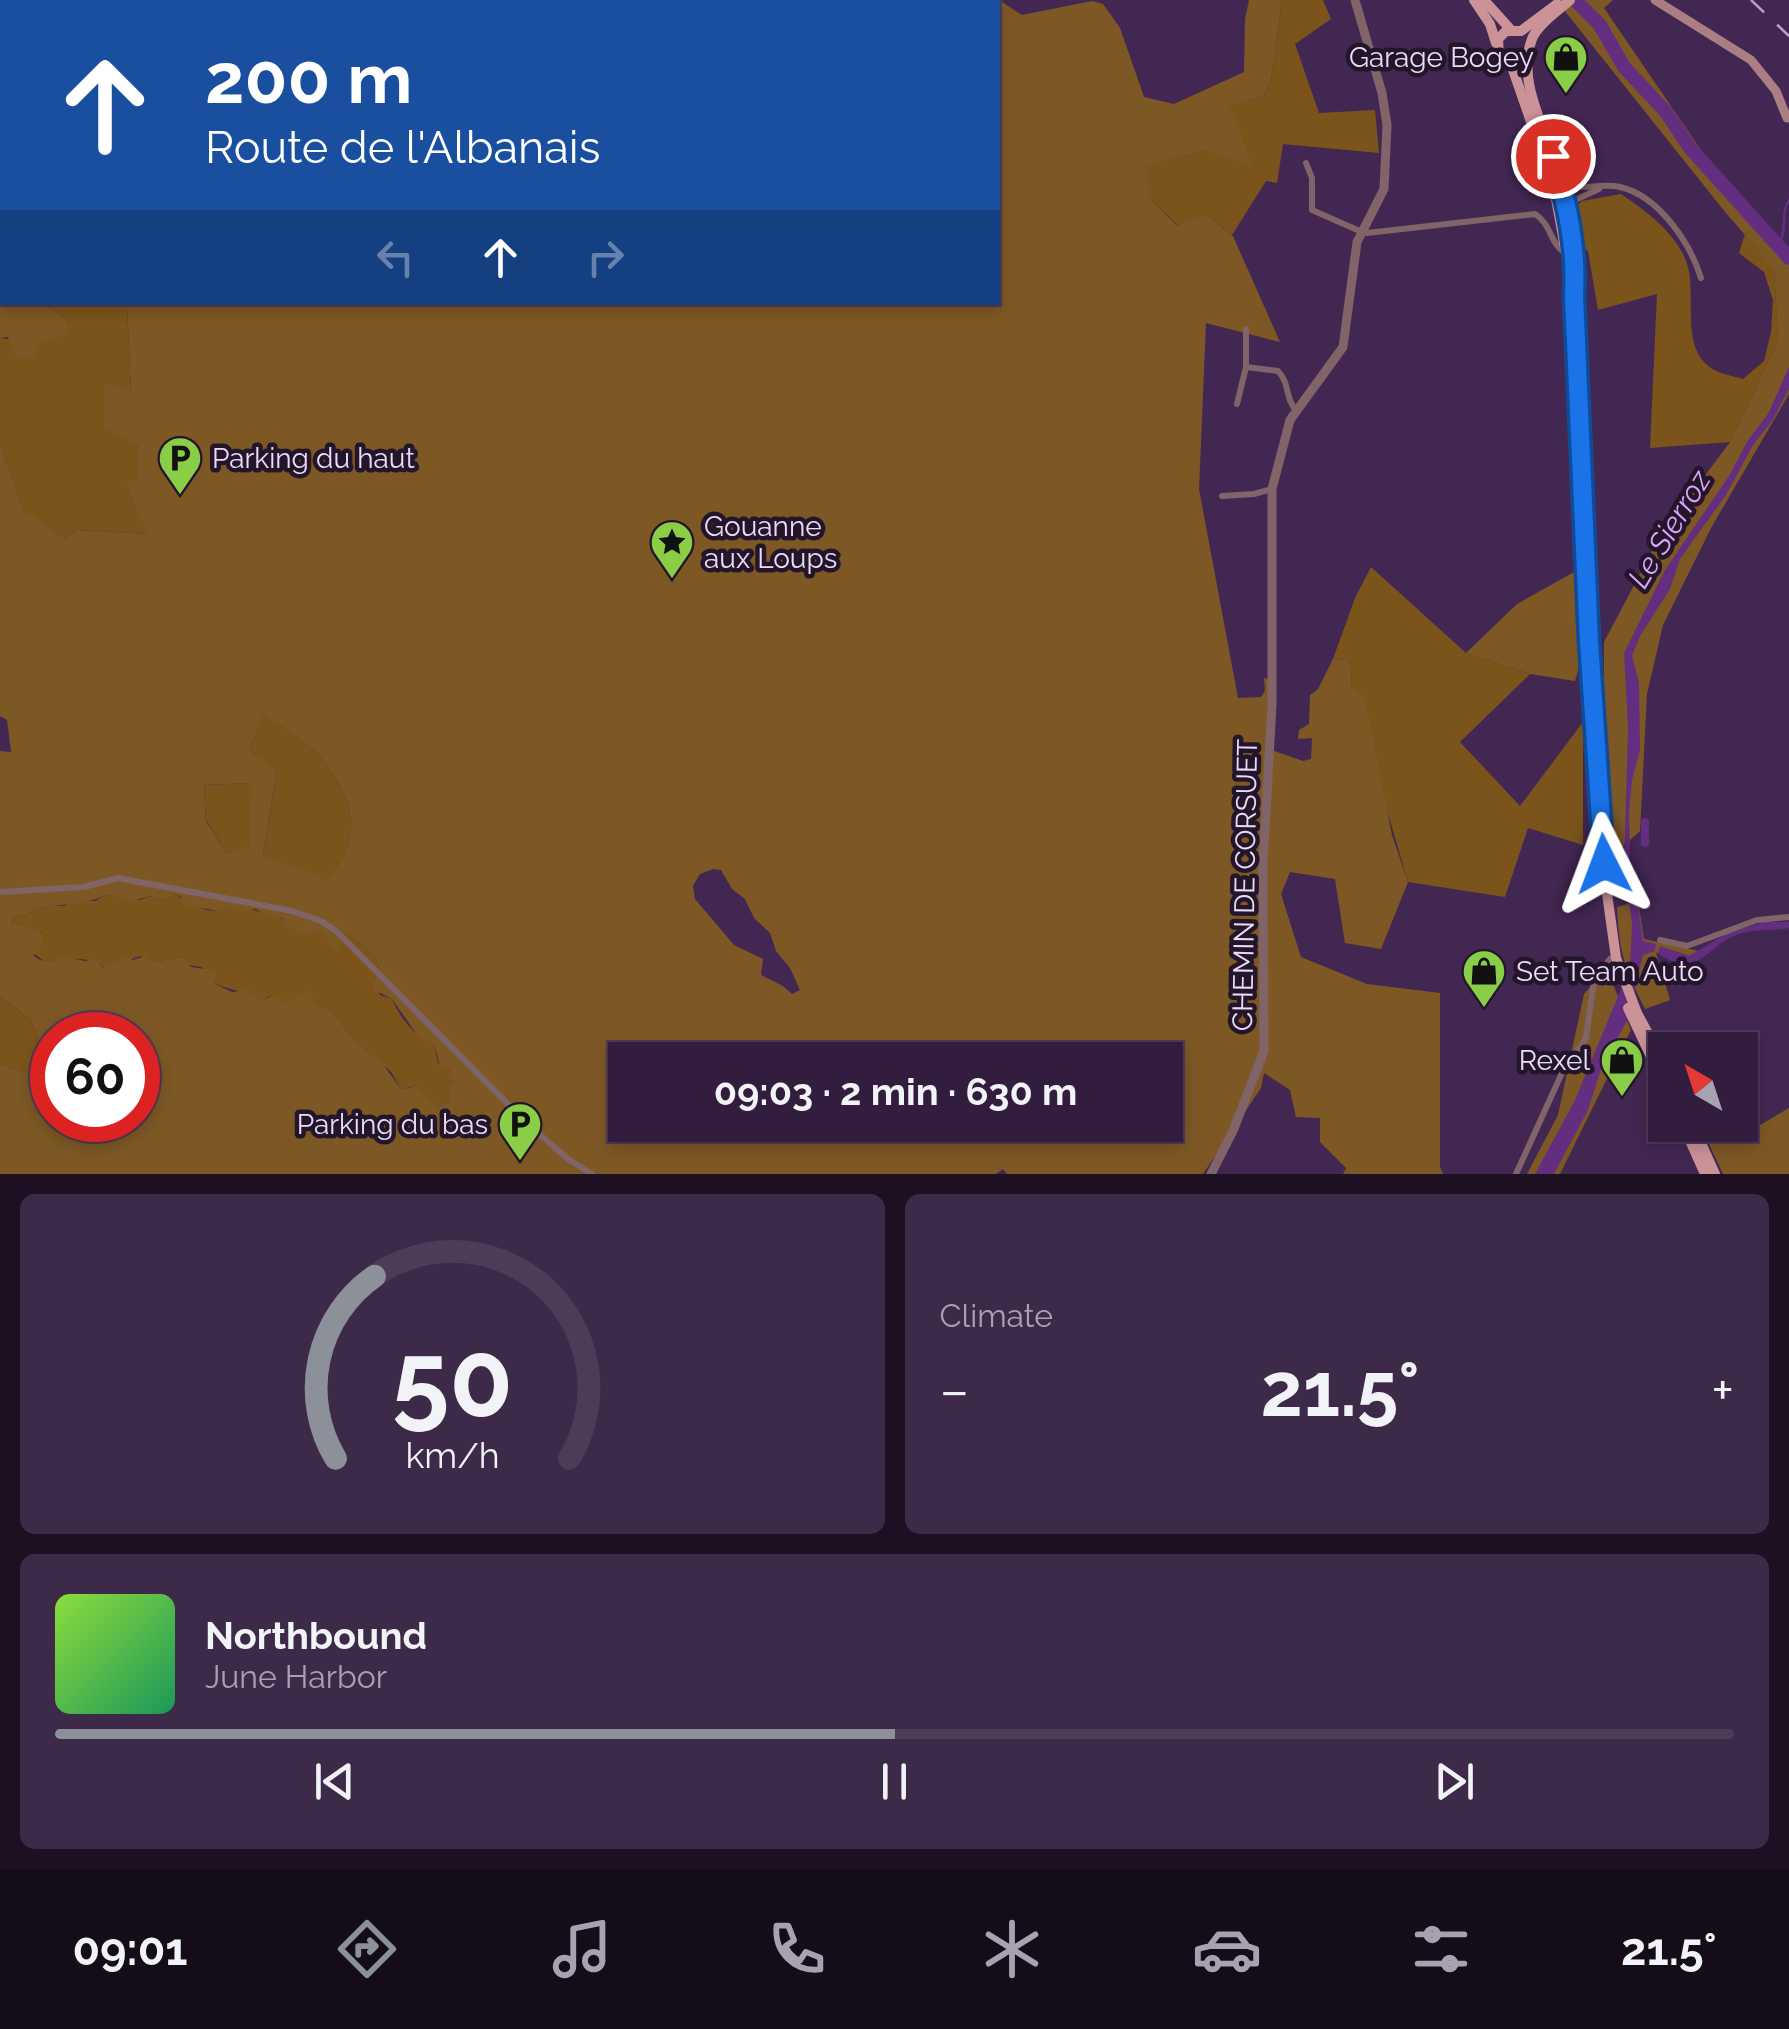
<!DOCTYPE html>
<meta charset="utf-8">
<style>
body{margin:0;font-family:Raleway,sans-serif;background:#3d2a49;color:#f1f3f6;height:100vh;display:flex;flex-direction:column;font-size:38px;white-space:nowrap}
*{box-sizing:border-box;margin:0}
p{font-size:32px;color:#a8a2b0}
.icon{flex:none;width:55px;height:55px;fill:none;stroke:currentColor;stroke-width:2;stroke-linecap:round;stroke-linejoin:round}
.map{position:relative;height:1174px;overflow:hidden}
.details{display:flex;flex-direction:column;gap:20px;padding:20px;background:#1c1022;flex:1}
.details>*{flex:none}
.guide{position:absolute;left:0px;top:0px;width:1000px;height:305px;box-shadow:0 5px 15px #0003,0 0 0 2px #4d3b58;background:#1a4fa0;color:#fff;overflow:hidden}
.needle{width:65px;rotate:321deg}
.controls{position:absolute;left:1648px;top:1032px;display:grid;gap:20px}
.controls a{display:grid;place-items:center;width:110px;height:110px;border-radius:0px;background:#321d3e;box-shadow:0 5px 15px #0003,0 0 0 2px #4d3b58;font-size:50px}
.speed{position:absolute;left:30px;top:1012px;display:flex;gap:20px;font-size:50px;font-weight:700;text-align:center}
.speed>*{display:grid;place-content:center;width:130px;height:130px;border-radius:50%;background:#321d3e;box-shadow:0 5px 15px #0003,0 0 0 2px #4d3b58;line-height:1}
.speed .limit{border:15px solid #d22;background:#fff;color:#111}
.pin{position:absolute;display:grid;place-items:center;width:85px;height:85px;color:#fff;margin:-42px;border:5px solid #fff;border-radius:50%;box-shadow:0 2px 10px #0007}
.me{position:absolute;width:110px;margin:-55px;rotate:357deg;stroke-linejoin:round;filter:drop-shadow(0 0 8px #0008)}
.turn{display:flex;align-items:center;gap:35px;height:210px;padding:0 40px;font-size:45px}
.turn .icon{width:130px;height:130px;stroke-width:2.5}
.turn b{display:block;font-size:70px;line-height:85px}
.lanes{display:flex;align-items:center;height:95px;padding:0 40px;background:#0003;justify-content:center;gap:50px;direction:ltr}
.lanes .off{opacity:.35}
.big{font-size:75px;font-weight:700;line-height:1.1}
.details .card{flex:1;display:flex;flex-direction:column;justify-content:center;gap:15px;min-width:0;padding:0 35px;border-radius:15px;background:#3d2a49}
.details .dial{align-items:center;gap:0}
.dial svg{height:260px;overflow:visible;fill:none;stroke:#4d3b58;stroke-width:7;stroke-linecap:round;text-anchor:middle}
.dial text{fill:#f1f3f6;stroke:none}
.song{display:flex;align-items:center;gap:30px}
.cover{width:120px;height:120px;border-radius:15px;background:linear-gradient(135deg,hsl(90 70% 55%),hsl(150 70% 35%))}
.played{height:10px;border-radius:5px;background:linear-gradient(90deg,#8c9099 50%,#4d3b58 50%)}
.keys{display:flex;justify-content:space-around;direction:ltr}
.heat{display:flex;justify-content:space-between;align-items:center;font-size:55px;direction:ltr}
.details .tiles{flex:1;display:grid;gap:20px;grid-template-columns:1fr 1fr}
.card:last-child{grid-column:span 2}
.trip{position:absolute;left:608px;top:1042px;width:575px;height:100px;border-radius:0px;background:#321d3e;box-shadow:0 5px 15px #0003,0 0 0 2px #4d3b58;font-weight:700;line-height:100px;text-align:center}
.dock{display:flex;height:160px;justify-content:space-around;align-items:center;background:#140c19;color:#a8a2b0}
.dock .icon{width:70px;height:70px}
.dock .active{color:#8c9099}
.dock b{font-size:45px;color:#f1f3f6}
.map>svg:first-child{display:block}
</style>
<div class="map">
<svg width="1789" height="1174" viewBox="0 0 1789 1174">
<rect width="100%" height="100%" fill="#432753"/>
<g fill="#7b541b">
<path d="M 1282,0 L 1323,0 L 1331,19 L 1295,44 L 1319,113 L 1375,110 L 1379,153 L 1283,144 L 1277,183 L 1266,181 L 1232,235 L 1204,213 L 1178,225 L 1150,199 L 1146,167 L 1204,150 L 1225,107 L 1264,96 L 1271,81 Z"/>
<path d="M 1621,194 C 1646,211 1675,232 1686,261 C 1698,292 1680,341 1707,365 C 1716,373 1732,376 1743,379 L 1764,361 L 1771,332 L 1773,300 L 1764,272 L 1739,253 L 1745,234 L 1774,267 L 1778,341 L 1730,442 L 1650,448 L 1657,294 L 1598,310 L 1588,251 L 1579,246 L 1573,210 L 1582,201 Z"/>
<path d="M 123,302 L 127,305 L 131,392 L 105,382 L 139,445 L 139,480 L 128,482 L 135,508 L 149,534 L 77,530 L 65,538 C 47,530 41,518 23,510 L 0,444 L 0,338 L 39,343 L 65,317 L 41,303 Z"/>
<path d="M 1371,567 L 1466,653 L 1530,674 L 1460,742 L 1520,806 L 1583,722 L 1583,845 L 1528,828 L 1505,897 L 1408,882 L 1351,687 L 1352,667 L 1347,660 L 1333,659 L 1355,598 Z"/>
<path d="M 264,713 C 281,727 305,740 319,756 C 355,797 365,839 327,881 L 263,855 L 277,772 L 249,750 Z"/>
<path d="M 253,783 L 248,848 L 227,854 L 206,820 L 204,785 Z"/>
<path d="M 175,894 C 192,905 209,918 230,905 C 248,908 264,912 280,918 C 288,921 295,929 301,933 L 322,931 L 340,948 L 341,934 L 348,934 L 367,949 L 378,962 L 379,972 L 374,980 L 380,995 L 392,999 C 399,1016 416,1039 434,1043 L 438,1063 L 452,1068 L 455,1084 L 449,1089 L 449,1102 L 437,1108 L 414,1086 L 401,1089 L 391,1072 L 356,1042 L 331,1010 L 298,998 L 287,1004 L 270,996 L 263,1001 C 247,992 231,990 215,984 L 217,976 L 201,967 L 188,965 L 184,957 L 151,962 L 141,956 L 104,968 C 88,953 65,962 45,962 L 33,953 L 42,933 L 40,931 L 11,923 L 14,917 L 27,915 L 37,906 L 65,906 L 77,899 L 95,901 L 106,895 L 140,900 L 150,896 L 163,901 Z"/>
<path d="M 0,996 L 30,1019 L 52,1071 L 49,1079 L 0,1064 Z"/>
</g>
<g fill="#7d5825" fill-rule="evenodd">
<path d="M 0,0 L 999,0 L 1022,15 L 1092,1 L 1103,4 L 1120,28 L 1144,97 L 1174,104 L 1244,72 L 1245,19 L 1249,0 L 1282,0 L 1271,81 L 1264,96 L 1226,107 L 1233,114 L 1252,165 L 1204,150 L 1147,167 L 1150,199 L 1177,225 L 1204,213 L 1233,236 L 1280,342 L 1206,323 L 1199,489 L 1238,698 L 1261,697 L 1265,691 L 1264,678 L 1271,680 L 1276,695 L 1266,748 L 1303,761 L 1311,759 L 1312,738 L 1298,739 L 1299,730 L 1309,724 L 1310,695 L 1318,689 L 1333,659 L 1347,660 L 1352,667 L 1351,687 L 1365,698 L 1392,835 L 1408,882 L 1381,949 L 1345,943 L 1335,879 L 1290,872 L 1281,894 L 1301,957 L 1367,984 L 1440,993 L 1440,1167 L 1443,1174 L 1343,1174 L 1346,1168 L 1320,1142 L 1320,1118 L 1296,1117 L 1290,1090 L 1264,1073 L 1261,1088 L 1203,1174 L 1007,1174 L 1003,1169 L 996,1174 L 0,1174 L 0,1064 L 49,1079 L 52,1076 L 52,1120 L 138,1120 L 138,1035 L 52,1035 L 52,1071 L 30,1019 L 0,996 L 0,751 L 11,752 L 7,720 L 0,716 L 0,444 L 23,510 C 41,517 47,530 65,538 L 77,530 L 148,534 L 135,508 L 127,482 L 139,479 L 139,445 L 104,429 L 104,382 L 131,391 L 127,306 L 123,303 L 998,302 L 998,2 L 2,2 L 2,211 ZM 264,714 C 281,727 305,740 319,756 C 355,797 365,839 327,880 L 263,855 L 277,771 L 249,750 ZM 252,783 L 248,847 L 227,854 L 206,821 L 204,785 ZM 713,869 L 721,870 L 732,889 L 745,899 L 754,918 L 770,933 L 776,951 L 790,968 L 800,990 L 792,994 L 783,986 L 761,975 L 763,959 L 734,945 L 695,899 L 693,886 L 700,874 ZM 175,894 L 181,897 L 185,906 L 221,911 L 229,906 L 242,911 L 256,909 L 268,916 L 282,918 C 295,935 301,936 322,931 L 334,952 L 340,948 L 342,934 L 348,934 L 367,949 L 378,962 L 379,972 L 374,980 L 374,990 L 392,999 L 420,1039 L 434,1043 L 440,1066 L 452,1068 L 450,1075 L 455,1083 L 449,1086 L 449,1102 L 437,1108 L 417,1086 L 401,1089 L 382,1063 L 356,1042 L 331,1010 L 317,1005 L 308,991 L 287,1003 L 273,995 L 263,1001 L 248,990 L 232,992 L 215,984 L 217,976 L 213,970 L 191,967 L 184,957 L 151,962 L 145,956 L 133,960 L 126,957 L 103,968 L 95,959 L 85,961 L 63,957 C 52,964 42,963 33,955 L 39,952 L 43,937 L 40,930 L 11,923 L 14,917 L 27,915 L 37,906 C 55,907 91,903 106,895 L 133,901 L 150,896 L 163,901 ZM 625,1060 L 1165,1060 L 1165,1125 L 625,1125 Z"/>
<path d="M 1556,0 L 1613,0 L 1604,8 L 1703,153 L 1769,228 L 1789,260 L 1789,394 L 1711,528 L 1663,625 L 1647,694 L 1640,831 L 1614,855 L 1604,756 L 1604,642 L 1660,536 L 1730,442 L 1778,341 L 1774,268 L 1725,212 Z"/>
<path d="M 0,224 L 2,302 L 41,303 L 65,317 L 68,333 L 39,343 L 34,358 L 17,359 L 8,337 L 0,338 Z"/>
<path d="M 1576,571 L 1581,660 L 1575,681 L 1530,674 L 1466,653 L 1517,604 Z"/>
<path d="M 1638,901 L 1644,939 L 1699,951 L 1689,956 L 1672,950 L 1656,953 L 1670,1000 L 1645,1009 C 1625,969 1619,953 1617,907 Z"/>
<path d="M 1598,978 L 1611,979 L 1631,1030 L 1560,1174 L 1527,1174 L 1558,1115 L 1584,994 Z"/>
<path d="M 1789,1108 L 1789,1174 L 1723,1174 L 1707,1140 L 1733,1136 L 1735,1140 Z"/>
</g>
<g fill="#642e80">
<path d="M 1789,367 L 1789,389 L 1772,421 L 1753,445 L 1726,495 L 1680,559 L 1670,589 L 1640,636 L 1632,656 L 1639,683 L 1640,750 L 1632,780 L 1629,812 L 1630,862 L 1632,862 L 1643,941 L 1656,944 L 1655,951 L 1643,955 L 1628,1019 L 1602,1066 L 1588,1110 L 1554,1174 L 1535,1174 L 1575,1100 L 1630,967 L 1632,923 L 1624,867 L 1628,728 L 1624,653 L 1665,570 L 1729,476 L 1748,440 L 1768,414 Z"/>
<path d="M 1764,922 L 1789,922 L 1789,928 C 1774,931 1757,929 1742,933 C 1707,942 1699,983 1658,953 L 1660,946 L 1689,956 L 1726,934 Z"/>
</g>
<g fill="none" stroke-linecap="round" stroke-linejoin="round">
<path stroke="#642e80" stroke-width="2.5" d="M 1779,244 C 1788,229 1780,213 1789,200"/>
<path stroke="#642e80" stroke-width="8" d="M 1645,822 L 1645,843"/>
<path stroke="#642e80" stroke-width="14" d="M 1575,0 L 1600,25 L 1624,67 L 1666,112 L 1690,148 L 1789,258"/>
<g stroke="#816467" stroke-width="6">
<path d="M 1306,163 L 1312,178 L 1312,210 L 1362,232"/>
<path d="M 1560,179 C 1577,194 1600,182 1620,187 C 1659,196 1690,243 1701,278"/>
<path d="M 1564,200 L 1573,201 L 1599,189"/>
<path d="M 1367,233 L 1535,214 C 1551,224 1550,243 1564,252"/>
<path d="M 1246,367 L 1278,371 C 1290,383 1285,399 1296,410"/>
<path d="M 1237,404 L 1246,367 L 1246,329"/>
<path d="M 1222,496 L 1254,494 L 1272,489"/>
<path d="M 0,892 L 84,887 L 118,878 L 292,911 L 321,921 L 336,931 L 530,1126 L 568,1159 L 592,1174"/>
<path d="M 1660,940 L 1687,946 L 1757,920 L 1789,917"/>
<path d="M 1599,976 L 1613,973"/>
<path d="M 1516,1174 L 1561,1075 L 1586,1038 L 1594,980 L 1610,959"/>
</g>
<path stroke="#816467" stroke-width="9" d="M 1211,1174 L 1233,1131 L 1264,1051 L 1263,865 L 1272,705 L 1272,489 L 1290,420 L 1343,347 L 1357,242 L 1384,189 L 1387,125 L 1382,93 L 1355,0"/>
<path stroke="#ab7e83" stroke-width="9" d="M 1655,0 L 1751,60 L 1776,91 L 1787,118"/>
<g stroke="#cb9298" stroke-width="10">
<path d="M 1474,0 L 1490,24 L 1496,43"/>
<path d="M 1484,0 L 1511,30"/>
<path d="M 1570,0 C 1559,10 1537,25 1532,39 C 1517,79 1542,121 1554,160 C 1565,196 1578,237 1575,275"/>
<path d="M 1521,31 L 1557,4"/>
<path d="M 1511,64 L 1554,188 L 1574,296 L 1589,641 L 1604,872 L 1616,958 L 1637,1013 L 1665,1065"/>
<path d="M 1511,64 L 1499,55 L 1498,39 L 1506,31 L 1521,31"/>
<path d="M 1628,1008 L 1665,1086"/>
<path d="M 1683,1125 L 1705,1174"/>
<path d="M 1693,1125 L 1715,1174"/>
</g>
<path stroke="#b7a3c4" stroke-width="2.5" stroke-dasharray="18 18" stroke-linecap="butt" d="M 1751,0 L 1789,36"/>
</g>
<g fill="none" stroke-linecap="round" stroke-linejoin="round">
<g stroke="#114b97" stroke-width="25">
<path id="route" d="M 1553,156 C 1567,203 1577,247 1574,296 L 1589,641 L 1604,864"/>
</g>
<use href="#route" stroke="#1a73e8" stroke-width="18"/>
</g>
<defs>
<g id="shop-pin" transform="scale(2.25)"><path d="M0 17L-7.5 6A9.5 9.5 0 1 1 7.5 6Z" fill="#8ace47" stroke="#23162a"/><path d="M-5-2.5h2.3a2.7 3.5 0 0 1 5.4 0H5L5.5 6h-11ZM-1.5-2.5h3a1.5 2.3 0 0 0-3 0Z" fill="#111"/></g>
<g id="parking-pin" transform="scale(2.25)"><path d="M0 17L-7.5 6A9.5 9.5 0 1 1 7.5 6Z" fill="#8ace47" stroke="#23162a"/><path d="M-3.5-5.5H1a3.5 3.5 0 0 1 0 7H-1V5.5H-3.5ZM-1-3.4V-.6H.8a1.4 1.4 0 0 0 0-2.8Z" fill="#111"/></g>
<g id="sight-pin" transform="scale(2.25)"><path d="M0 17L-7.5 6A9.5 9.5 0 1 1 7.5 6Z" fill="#8ace47" stroke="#23162a"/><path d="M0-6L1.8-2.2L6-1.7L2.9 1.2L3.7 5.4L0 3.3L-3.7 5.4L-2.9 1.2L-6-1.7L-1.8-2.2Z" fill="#111"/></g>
</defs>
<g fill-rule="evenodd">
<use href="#shop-pin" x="1566" y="57"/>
<use href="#parking-pin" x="180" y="458"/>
<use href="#sight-pin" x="672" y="542"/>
<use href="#shop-pin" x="1484" y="971"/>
<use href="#shop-pin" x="1622" y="1060"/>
<use href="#parking-pin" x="520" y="1124"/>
</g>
<g text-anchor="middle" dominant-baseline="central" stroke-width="9" stroke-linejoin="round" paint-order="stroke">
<g font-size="28" fill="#ebdbf6" stroke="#23162a" text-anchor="end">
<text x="1534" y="57">Garage Bogey</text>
<text x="212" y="458" text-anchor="start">Parking du haut</text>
<text x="704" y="526" text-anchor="start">Gouanne<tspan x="704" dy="32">aux Loups</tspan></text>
<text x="1516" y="971" text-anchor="start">Set Team Auto</text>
<text x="1590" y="1060">Rexel</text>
<text x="488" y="1124">Parking du bas</text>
</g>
<g font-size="28" fill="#ebdbf6" stroke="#23162a">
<text transform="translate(1245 885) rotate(-89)">CHEMIN DE CORSUET</text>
</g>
<g font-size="30" font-style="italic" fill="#dca4fd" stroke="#23162a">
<text transform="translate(1669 529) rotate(-59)">Le Sierroz</text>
</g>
</g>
</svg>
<div class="controls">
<a><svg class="needle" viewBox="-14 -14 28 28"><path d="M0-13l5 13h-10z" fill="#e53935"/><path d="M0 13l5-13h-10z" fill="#a8a2b0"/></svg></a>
</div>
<div class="speed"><div class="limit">60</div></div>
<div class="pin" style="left:1553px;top:156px;background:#d93025"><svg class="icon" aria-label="arrive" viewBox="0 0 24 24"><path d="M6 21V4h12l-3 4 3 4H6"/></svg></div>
<svg class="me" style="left:1604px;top:864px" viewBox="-20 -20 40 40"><path d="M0-17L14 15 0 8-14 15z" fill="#1a73e8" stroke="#fff" stroke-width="4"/></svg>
<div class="trip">09:03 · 2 min · 630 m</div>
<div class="guide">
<div class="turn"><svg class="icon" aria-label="ahead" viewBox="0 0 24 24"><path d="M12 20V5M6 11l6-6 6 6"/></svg><div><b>200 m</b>Route de l'Albanais</div></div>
<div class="lanes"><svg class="icon off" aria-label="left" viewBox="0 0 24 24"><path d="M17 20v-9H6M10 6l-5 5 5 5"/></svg><svg class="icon" aria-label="ahead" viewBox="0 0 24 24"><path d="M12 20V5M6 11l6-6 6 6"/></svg><svg class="icon off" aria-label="right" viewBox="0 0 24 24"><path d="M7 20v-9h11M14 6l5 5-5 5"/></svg></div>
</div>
</div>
<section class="details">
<div class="tiles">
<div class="card dial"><svg viewBox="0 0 100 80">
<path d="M14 69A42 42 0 1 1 86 69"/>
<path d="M14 69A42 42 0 0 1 26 13" stroke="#8c9099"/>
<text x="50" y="56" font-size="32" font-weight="700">50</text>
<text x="50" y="72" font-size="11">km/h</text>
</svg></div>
<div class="card"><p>Climate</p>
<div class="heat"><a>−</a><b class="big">21.5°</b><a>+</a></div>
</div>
<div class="card">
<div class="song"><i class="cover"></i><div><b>Northbound</b><p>June Harbor</p></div></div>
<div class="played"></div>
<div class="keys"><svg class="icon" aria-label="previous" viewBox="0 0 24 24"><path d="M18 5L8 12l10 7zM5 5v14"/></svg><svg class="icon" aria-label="pause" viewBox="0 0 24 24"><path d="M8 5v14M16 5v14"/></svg><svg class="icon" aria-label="next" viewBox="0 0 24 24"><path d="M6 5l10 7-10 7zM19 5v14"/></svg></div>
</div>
</div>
</section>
<nav class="dock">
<b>09:01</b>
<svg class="icon active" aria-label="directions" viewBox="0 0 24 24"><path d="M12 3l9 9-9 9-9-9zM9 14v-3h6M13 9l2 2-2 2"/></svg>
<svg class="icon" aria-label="music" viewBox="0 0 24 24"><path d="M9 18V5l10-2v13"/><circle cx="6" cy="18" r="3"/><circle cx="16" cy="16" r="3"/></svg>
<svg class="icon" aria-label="phone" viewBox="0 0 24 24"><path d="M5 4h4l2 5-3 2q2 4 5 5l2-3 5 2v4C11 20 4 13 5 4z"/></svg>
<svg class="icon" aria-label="climate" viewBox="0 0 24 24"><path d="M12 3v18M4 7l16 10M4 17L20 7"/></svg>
<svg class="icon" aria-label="car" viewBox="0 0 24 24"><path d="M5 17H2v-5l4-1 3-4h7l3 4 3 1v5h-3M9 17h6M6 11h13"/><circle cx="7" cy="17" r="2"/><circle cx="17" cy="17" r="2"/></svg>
<svg class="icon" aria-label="filters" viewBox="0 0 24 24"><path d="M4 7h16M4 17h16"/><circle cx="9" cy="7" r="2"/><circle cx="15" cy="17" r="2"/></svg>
<b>21.5°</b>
</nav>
